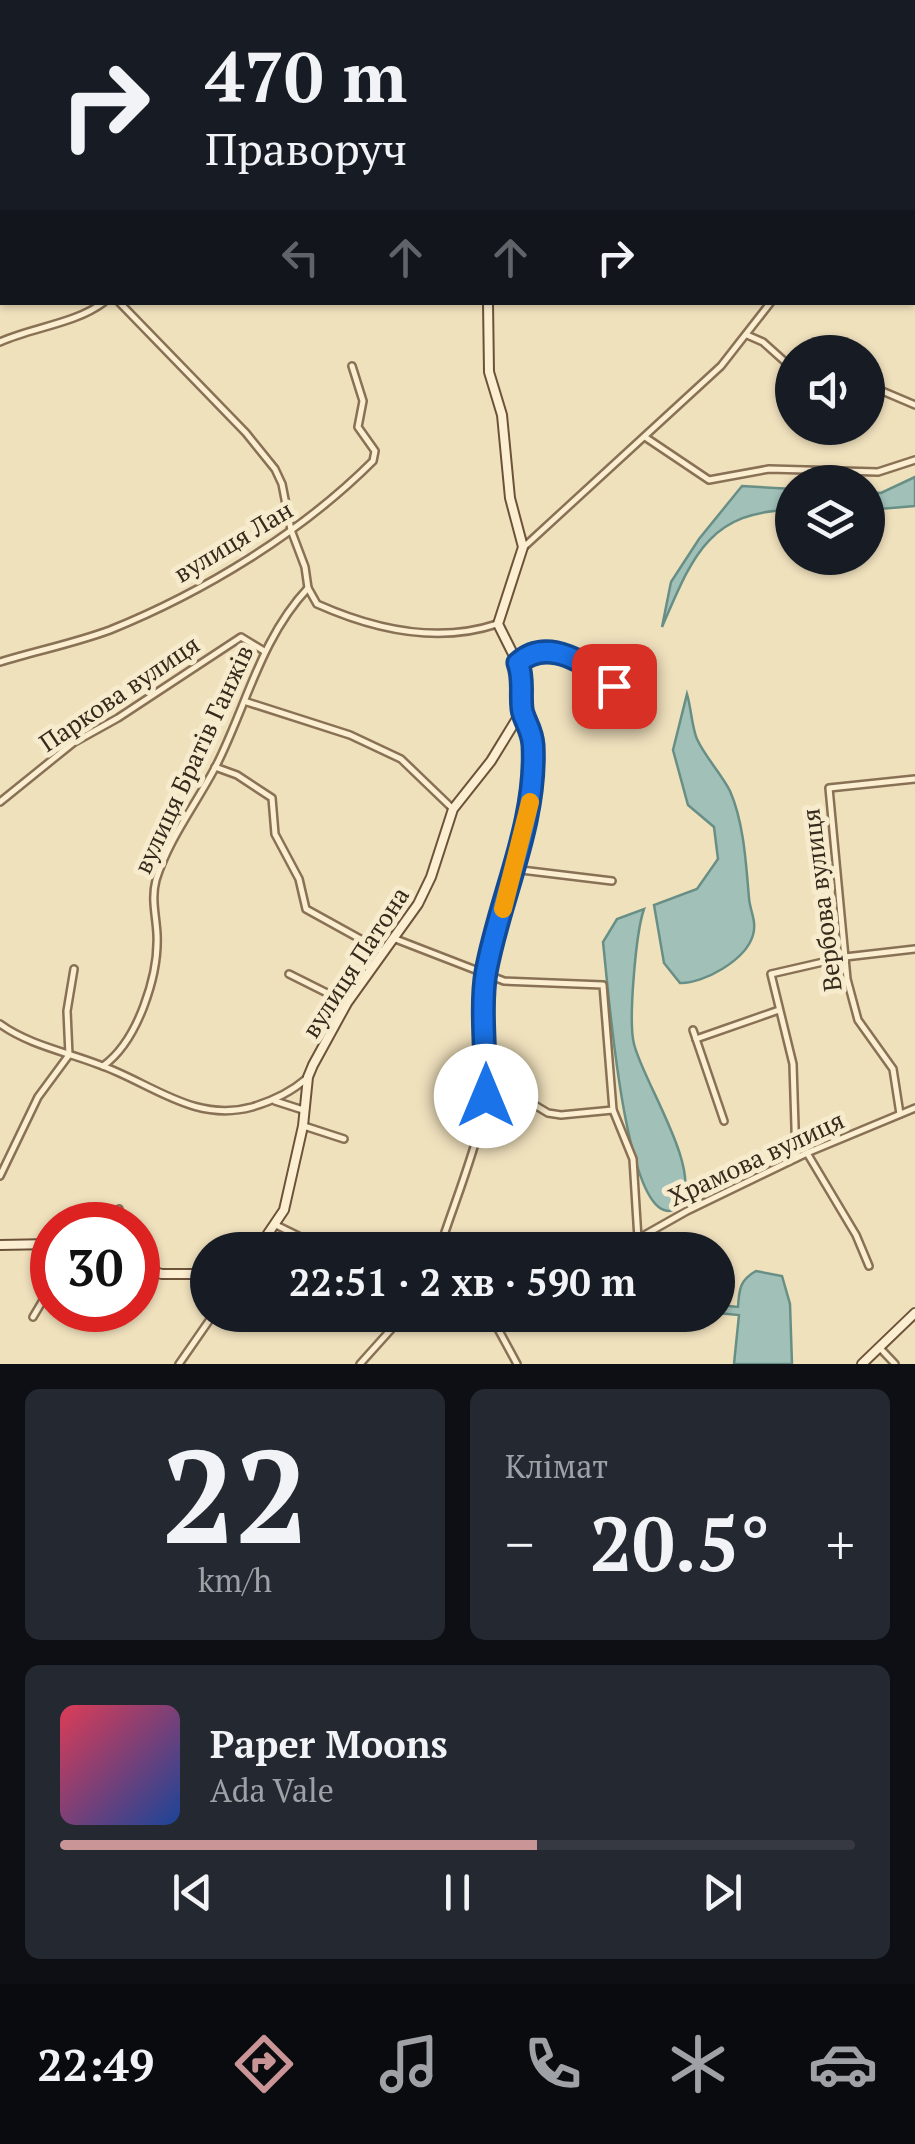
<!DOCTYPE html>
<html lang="uk">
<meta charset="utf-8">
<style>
body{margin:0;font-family:"PT Serif",serif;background:#242831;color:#f1f3f6;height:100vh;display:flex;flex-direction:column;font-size:38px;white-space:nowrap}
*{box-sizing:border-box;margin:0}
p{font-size:32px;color:#9ea1a6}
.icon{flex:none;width:55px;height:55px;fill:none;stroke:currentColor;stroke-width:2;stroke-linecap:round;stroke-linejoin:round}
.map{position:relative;height:1364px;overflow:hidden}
.panel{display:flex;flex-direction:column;gap:25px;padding:25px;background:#0d0f14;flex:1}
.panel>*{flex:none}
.guide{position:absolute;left:0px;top:0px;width:915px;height:305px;box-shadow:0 2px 8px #0004;background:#171b24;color:#f1f3f6;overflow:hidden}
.fabs{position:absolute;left:775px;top:335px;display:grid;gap:20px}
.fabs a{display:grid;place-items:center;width:110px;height:110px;border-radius:50%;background:#171b24;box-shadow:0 2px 8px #0004;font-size:50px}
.speed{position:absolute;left:30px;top:1202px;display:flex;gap:20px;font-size:50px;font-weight:700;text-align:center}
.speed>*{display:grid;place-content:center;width:130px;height:130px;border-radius:50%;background:#171b24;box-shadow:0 2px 8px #0004;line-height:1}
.speed .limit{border:15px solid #d22;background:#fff;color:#111}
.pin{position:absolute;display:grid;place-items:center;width:85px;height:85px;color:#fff;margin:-42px;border-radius:20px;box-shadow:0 5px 15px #0006}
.me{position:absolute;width:110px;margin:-55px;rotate:0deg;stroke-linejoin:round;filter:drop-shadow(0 0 8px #0008)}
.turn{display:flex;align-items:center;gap:35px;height:210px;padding:0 40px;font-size:45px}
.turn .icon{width:130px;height:130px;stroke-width:2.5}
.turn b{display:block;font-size:70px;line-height:85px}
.lanes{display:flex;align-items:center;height:95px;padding:0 40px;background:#0003;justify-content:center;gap:50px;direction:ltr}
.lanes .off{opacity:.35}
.big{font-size:75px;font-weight:700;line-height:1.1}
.panel .card{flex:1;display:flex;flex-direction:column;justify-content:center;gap:15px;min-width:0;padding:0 35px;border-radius:15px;background:#242831}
.panel .dial{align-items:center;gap:0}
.dial b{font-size:130px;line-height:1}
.song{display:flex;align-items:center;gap:30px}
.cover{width:120px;height:120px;border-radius:15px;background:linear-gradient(135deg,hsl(350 70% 55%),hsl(220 70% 35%))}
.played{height:10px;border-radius:5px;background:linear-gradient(90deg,#ca9597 60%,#363941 60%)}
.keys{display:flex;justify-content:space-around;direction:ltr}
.heat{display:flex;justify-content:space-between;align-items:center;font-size:55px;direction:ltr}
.panel .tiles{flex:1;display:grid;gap:25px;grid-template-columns:1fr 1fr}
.card:last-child{grid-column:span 2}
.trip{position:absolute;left:190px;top:1232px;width:545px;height:100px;border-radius:50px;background:#171b24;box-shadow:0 2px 8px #0004;font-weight:700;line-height:100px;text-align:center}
.menu{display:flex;height:160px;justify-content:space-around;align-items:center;background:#090b0e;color:#9ea1a6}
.menu .icon{width:70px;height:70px}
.menu .on{color:#ca9597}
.menu b{font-size:45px;color:#f1f3f6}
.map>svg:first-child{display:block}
</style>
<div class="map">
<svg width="915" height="1364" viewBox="0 0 915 1364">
<rect width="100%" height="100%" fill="#f0e1bd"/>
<g fill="#a1c1b8" stroke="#688f86" stroke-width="2.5">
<path d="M 915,477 L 915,506 L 868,510 L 868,492 L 881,493 Z"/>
<path d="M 742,486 L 792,489 L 792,510 C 708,511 692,558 662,627 L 671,582 L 699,539 Z"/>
<path d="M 687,694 C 691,707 692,728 697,739 C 705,757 721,773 730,791 C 744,823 746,864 749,898 C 750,911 757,921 753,935 C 746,960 703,984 680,983 L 664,963 L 654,905 L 697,889 L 718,859 L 714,827 L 688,805 L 673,750 Z"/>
<path d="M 644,909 C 636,932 628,1021 634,1044 C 643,1081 700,1166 682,1201 C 679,1208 673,1213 664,1210 C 623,1196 608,985 603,942 L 617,919 Z"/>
<path d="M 756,1271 L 782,1276 L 790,1304 L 792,1364 L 734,1364 L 739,1315 L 718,1313 L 718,1305 L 738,1307 C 739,1289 740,1280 756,1271 Z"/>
</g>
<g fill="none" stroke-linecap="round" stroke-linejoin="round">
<g stroke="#897155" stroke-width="10">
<g id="street">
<path d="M 105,0 L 111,2"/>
<path d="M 860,0 L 864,2"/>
<path d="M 545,2 L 546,0"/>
<path d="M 912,31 L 915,33"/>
<path d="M 912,128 L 915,125"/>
<path d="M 912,208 L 915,211"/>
<path d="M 0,246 L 2,247"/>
<path d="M 119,302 L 246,433 L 275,469 L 282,484 L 291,530 L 305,567 L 308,588 L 317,604 C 373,629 437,644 497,624"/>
<path d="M 747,335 L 763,342 L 792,368"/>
<path d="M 0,342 C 33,327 75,324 104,302"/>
<path d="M 868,385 L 915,405"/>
<path d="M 645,437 L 709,480 L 769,469 L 878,472 L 915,460"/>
<path d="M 525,546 L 721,366 L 771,302"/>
<path d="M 0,662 C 36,651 75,643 110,630 C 204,592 301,533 373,461 L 375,451 L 358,427 L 363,401 L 352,366"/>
<path d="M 518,663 C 549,636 587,664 614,686"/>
<path d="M 247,702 L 350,735 L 401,759 L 453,809"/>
<path d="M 215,767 L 237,775 L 272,798 L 275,834 L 299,879 L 306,909 L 382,951"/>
<path d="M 0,802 L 73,743 L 118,718 L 241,637 L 264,651"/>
<path d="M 513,869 L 612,881"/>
<path d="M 393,938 L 504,981 L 603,985 L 613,1110 L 633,1159 L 638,1239"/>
<path d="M 289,974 L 347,1003"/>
<path d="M 0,1024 C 29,1045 67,1052 100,1065 C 151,1083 194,1123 252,1107 C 272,1101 290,1093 306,1079"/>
<path d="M 693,1030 L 724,1121"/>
<path d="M 696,1039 L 779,1010"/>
<path d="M 69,1055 L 67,1011 L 74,969"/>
<path d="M 103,1066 C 138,1041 159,975 157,934 C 156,915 151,899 156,880 C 169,838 197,803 217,764 C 247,704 261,638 308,588"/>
<path d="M 485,1096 L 528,1101 L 548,1113 L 561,1115 L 613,1110"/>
<path d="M 275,1101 L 303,1110"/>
<path d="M 900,1114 L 893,1069 L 858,1020 L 847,979 L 829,788 L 915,779"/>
<path d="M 304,1126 L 344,1139"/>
<path d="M 807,1153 L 856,1235 L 869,1266"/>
<path d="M 796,1158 L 793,1064 L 771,974 L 845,957 L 915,949"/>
<path d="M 0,1176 L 38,1097 L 69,1055"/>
<path d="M 113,1225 L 119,1209"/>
<path d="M 276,1225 L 327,1250"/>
<path d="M 439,1250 C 454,1204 473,1158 484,1111 C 494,1069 479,1016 486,973 C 496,912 561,764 521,712"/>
<path d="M 618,1250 L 687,1211 L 807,1153 L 915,1108"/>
<path d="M 486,1315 L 497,1327 L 517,1364"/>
<path d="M 33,1317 L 52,1285"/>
<path d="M 879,1347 L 895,1364"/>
<path d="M 179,1364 L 213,1315"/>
<path d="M 360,1364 L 404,1315"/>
</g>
</g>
<g stroke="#6b5239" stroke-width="12">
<g id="secondary">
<path d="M 115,0 L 117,2"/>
<path d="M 0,1245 L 52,1244"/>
<path d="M 257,1250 L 284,1210 L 303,1126 L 308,1077 L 313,1065 L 347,1003 L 418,904 L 431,877 L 453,809 L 491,761 L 521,712 L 521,670 L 498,624 L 523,547 L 510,498 L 502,415 L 489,372 L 488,302"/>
<path d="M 138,1268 L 162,1274 L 208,1274"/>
<path d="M 862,1364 L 915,1313"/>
</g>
</g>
<use href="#street" stroke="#fbeed1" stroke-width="5"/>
<use href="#secondary" stroke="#fbeed1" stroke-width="8"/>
</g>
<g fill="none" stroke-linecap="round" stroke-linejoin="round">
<g stroke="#114b97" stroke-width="25">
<path id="route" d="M 486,1096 C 486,1059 480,1006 486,972 C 500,896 537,824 533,745 C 532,729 523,719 522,709 C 520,693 524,680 518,663 C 548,636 588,664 614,686"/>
</g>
<use href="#route" stroke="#1a73e8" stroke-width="18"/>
<path stroke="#f59e0b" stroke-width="18" d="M 503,909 L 530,802"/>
</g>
<g text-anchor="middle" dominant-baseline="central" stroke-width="10" stroke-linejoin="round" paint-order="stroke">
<g font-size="25" fill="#37291b" stroke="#f7ebcd">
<text transform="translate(233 541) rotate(-31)">вулиця Лан</text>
<text transform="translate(119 693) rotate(-34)">Паркова вулиця</text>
<text transform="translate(193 759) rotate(-65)">вулиця Братів Ганжів</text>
<text transform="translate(821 900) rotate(-97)">Вербова вулиця</text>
<text transform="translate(355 962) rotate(-57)">вулиця Патона</text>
<text transform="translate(756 1158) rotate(-25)">Храмова вулиця</text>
</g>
</g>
</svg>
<div class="fabs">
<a><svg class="icon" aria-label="sound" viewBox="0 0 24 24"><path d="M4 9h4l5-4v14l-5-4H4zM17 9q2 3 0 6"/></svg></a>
<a><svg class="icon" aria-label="layers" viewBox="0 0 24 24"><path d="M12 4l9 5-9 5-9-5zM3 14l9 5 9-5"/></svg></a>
</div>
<div class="speed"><div class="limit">30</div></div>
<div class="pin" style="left:614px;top:686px;background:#d93025"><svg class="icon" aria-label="arrive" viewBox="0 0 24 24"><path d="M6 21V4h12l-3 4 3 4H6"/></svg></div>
<svg class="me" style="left:486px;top:1096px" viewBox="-20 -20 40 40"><circle r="19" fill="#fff"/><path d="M0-13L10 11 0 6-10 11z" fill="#1a73e8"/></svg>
<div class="trip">22:51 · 2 хв · 590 m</div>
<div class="guide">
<div class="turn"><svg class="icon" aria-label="right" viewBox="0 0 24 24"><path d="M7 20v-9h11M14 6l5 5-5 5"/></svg><div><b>470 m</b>Праворуч</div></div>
<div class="lanes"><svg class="icon off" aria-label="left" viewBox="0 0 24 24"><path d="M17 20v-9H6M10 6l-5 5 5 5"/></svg><svg class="icon off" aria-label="ahead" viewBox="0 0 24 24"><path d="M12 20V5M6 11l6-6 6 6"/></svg><svg class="icon off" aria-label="ahead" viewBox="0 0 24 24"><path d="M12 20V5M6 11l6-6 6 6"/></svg><svg class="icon" aria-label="right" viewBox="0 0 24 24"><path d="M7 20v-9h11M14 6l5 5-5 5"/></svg></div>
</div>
</div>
<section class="panel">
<div class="tiles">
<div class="card dial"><b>22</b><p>km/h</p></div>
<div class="card"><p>Клімат</p>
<div class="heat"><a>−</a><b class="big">20.5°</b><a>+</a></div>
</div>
<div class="card">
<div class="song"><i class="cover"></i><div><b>Paper Moons</b><p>Ada Vale</p></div></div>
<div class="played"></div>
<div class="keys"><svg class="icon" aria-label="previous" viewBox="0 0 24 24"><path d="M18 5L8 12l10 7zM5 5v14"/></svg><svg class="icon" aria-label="pause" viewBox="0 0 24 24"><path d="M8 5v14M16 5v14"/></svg><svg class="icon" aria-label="next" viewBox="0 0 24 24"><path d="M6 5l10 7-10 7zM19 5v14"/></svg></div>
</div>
</div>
</section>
<nav class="menu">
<b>22:49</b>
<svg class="icon on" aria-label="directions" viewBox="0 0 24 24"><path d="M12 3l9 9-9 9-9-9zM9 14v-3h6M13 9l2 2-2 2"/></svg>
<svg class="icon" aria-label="music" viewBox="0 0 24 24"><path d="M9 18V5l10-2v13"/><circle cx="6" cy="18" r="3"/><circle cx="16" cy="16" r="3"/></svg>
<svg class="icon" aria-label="phone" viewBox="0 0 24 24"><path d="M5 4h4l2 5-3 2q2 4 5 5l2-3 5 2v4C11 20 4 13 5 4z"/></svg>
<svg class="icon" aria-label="climate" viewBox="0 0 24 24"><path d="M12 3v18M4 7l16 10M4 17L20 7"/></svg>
<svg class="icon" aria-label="car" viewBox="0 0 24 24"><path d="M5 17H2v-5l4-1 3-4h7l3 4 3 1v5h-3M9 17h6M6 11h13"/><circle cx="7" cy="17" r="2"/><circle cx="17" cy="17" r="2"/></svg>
</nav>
